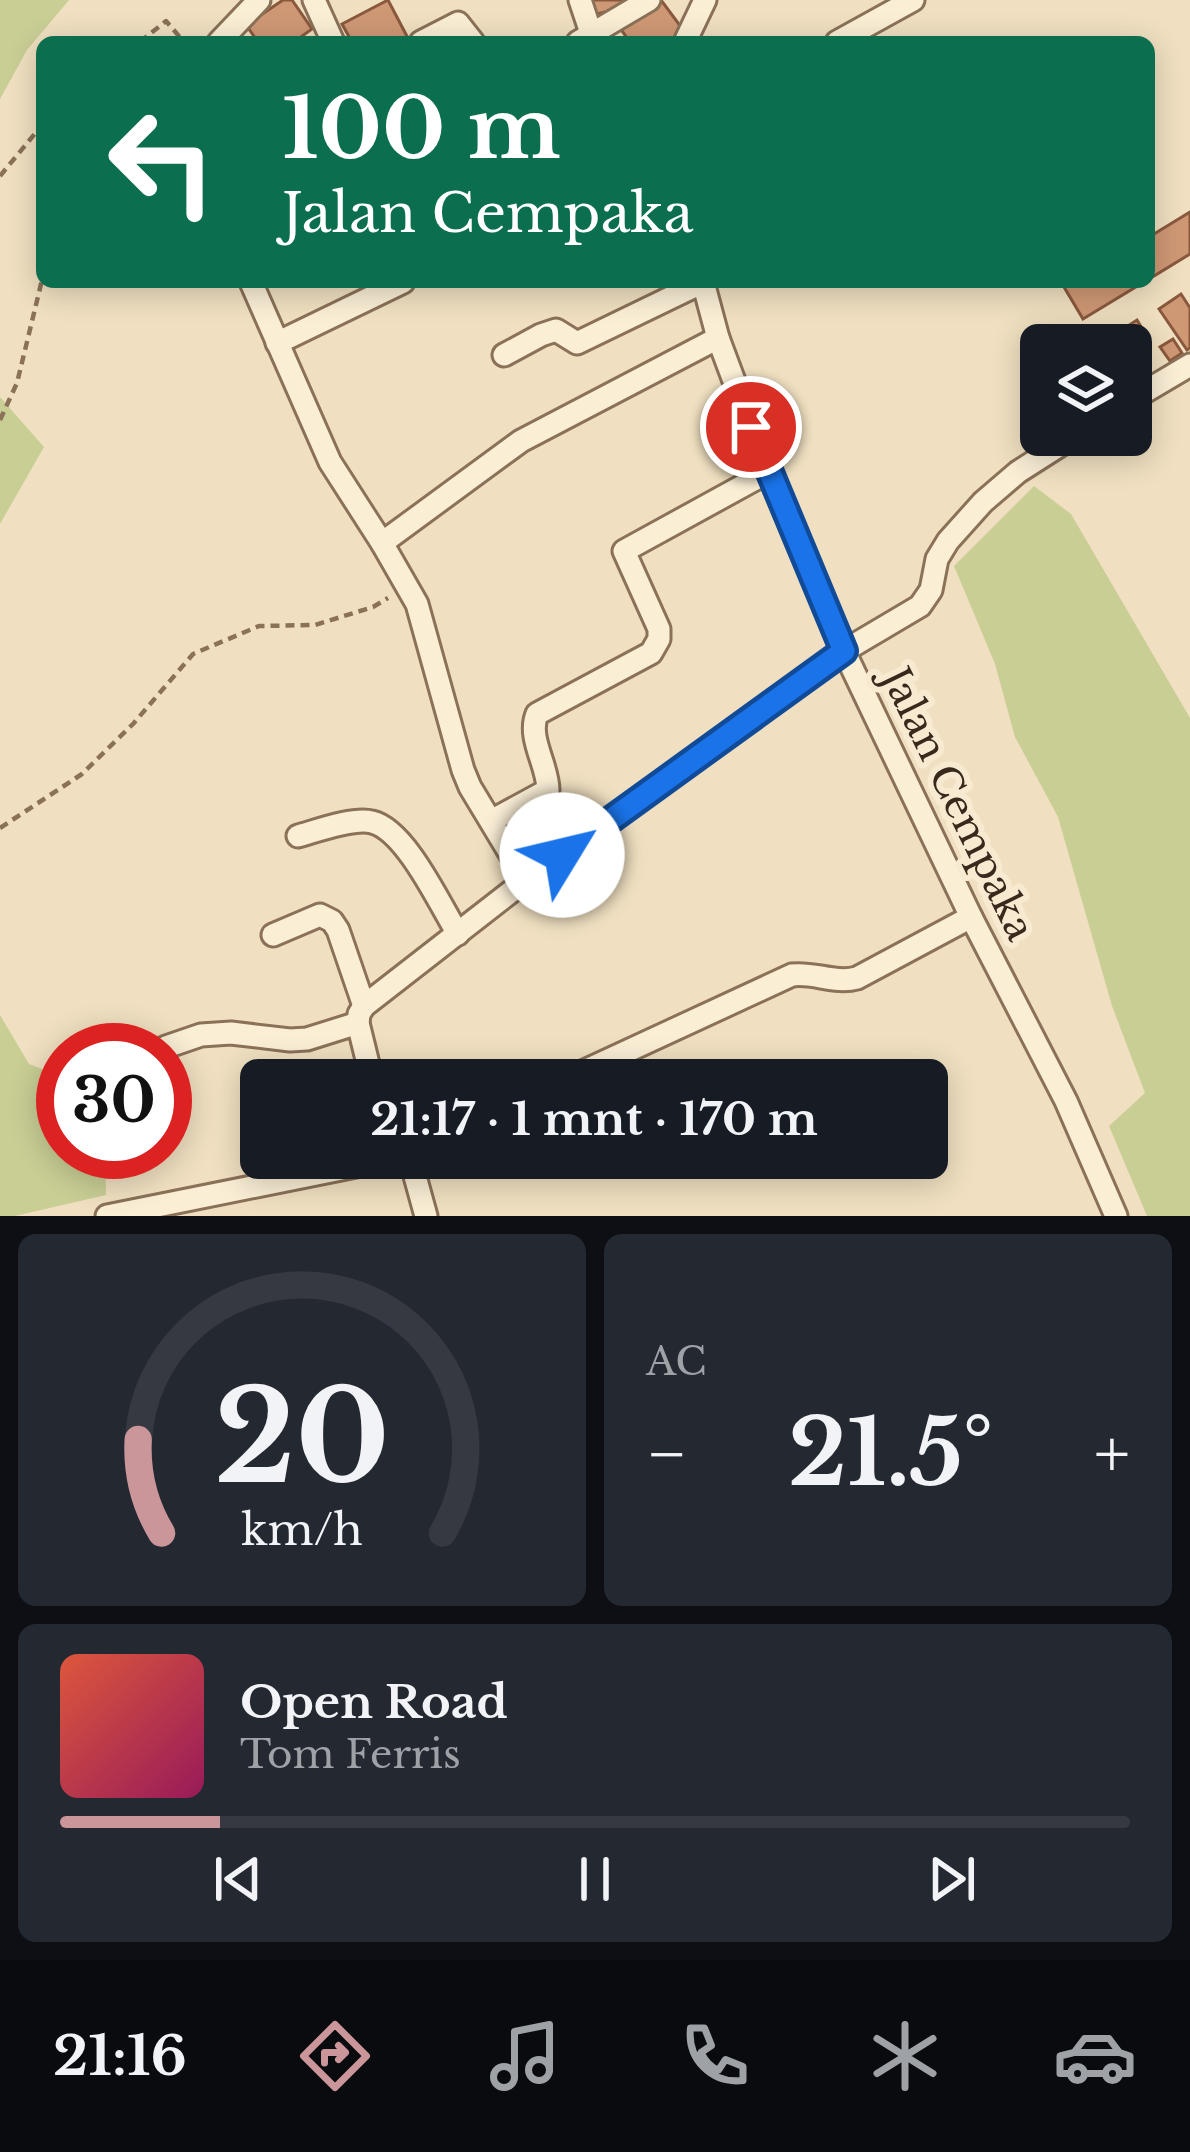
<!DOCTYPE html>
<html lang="id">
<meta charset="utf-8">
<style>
body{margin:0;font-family:"Libre Baskerville",serif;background:#242831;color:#f1f3f6;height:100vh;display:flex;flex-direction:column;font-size:45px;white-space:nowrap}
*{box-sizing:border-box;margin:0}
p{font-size:39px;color:#9ea1a6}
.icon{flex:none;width:66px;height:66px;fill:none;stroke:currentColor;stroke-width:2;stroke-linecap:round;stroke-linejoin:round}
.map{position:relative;height:1216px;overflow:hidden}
.side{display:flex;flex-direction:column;gap:18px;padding:18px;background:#0d0f14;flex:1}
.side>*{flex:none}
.banner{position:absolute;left:36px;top:36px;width:1119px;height:252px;border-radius:18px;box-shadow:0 6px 30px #0003;background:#0b6e4f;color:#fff;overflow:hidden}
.controls{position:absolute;left:1020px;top:324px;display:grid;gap:24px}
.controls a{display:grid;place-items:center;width:132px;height:132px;border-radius:18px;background:#171b24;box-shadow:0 6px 30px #0003;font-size:60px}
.speed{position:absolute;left:36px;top:1023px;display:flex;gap:24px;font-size:60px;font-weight:700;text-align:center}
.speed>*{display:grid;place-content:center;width:156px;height:156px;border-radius:50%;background:#171b24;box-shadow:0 6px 30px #0003;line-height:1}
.speed .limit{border:18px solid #d22;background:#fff;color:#111}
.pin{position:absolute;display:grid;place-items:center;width:102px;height:102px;color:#fff;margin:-51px;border:6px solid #fff;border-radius:50%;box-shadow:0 3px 12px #0007}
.me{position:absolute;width:132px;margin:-66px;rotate:54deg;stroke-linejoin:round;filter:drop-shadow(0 0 9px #0008)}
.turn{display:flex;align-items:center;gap:42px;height:252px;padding:0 48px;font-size:54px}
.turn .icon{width:156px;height:156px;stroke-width:2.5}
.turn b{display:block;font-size:84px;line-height:102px}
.big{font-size:90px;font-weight:700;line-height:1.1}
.side .widget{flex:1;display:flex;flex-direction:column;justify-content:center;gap:18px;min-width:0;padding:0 42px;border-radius:18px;background:#242831}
.side .dial{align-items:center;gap:0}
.dial svg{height:312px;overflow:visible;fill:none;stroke:#363941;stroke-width:7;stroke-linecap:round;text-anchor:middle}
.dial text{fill:#f1f3f6;stroke:none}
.song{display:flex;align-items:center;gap:36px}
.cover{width:144px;height:144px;border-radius:18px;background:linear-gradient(135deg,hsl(10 70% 55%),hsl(330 70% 35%))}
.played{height:12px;border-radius:6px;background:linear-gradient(90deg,#ca969a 15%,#363941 15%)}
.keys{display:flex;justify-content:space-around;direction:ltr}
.heat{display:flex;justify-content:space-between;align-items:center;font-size:66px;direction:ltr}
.side .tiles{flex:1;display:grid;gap:18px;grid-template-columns:1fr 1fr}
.widget:last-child{grid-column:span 2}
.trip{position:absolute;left:240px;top:1059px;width:708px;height:120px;border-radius:18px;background:#171b24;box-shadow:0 6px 30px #0003;font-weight:700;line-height:120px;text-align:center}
.tabs{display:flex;height:192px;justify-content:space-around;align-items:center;background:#090b0e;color:#9ea1a6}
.tabs .icon{width:84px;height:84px}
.tabs .selected{color:#ca969a}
.tabs b{font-size:54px;color:#f1f3f6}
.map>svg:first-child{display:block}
</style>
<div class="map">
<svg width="1190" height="1216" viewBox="0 0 1190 1216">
<rect width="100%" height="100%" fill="#f0e0c1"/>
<g fill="#c9ce95">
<path d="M 0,0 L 69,0 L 27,50 L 0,99 Z"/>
<path d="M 0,397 L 44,447 L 0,524 Z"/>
<path d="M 1034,486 L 1071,514 L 1190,718 L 1190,1216 L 1147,1216 L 1109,1126 L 1145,1093 L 1112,1006 L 1058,817 L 1015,737 L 995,664 L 954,566 Z"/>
<path d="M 0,1015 L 29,1064 L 63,1077 L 63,1152 L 105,1152 L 106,1195 L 15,1216 L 0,1216 Z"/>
</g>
<g fill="#cf9875" stroke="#8a593d" stroke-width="3">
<path d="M 283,0 L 292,0 L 312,29 L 294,42 L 258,42 L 246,25 Z"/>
<path d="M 388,0 L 410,42 L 352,42 L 342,24 Z"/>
<path d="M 591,0 L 628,0 L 629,6 L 593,15 Z"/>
<path d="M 661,0 L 687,35 L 678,42 L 630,42 L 620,28 Z"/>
<path d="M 1190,212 L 1190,254 L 1149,279 L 1149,237 Z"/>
<path d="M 1073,282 L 1144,282 L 1083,319 L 1064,287 Z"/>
<path d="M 1181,294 L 1190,308 L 1190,348 L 1187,350 L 1159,309 Z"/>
<path d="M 1137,320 L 1146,335 L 1129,345 L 1120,331 Z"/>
<path d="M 1112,326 L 1126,345 L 1090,345 L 1089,343 Z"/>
<path d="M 1173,339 L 1182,353 L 1170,361 L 1160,347 Z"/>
</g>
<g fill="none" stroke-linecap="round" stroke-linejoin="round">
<g stroke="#8a7158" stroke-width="27">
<g id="street">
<path d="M 314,0 L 333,42"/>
<path d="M 580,0 L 594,42"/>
<path d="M 219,42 L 259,0"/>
<path d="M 421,42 L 458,23 L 473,42"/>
<path d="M 578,42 L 649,0"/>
<path d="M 685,42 L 705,0"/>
<path d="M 837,42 L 913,0"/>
<path d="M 251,282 L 330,462 L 382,543 L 417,604 L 463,770 L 470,787 L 526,880"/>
<path d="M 703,282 L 718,338 L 768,472 L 844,651 L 971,917 L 1066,1101 L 1116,1216"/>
<path d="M 277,343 L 403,282"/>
<path d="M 504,355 L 541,335 L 556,330 L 577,343 L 703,282"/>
<path d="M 1131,400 L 1190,365"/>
<path d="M 382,543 L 521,441 L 718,338"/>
<path d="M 491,821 L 548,790 C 548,765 527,738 537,714 L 651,653 L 659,639 L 659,629 L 624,551 L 768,472"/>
<path d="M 298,836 C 316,831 354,817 372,822 C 406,830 440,905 458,934"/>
<path d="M 273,935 L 320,915 L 332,921 L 338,930 L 364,1006"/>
<path d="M 166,1047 L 201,1035 L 231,1033 L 290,1040 L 307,1039 L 358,1023"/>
<path d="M 372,1080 L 358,1023 L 359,1014 L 364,1006 L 526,880 L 844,651 L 920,606 L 931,590 L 937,559 L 948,541 L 983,502 L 1018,472 L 1076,435"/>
<path d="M 565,1080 L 792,975 C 814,972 835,984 857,978 L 971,917"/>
<path d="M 410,1158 L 426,1216"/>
<path d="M 107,1216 L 396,1158"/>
</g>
</g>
<g stroke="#8a7158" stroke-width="4.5" stroke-dasharray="9 6" stroke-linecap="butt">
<path d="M 140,42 L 166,21 L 184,42"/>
<path d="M 0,176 L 42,125"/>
<path d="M 0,420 L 17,383 L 42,280"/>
<path d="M 0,828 L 82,774 L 133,724 L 193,654 L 259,626 L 315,625 L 373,607 L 388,598"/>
</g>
<use href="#street" stroke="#faeed5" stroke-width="21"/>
</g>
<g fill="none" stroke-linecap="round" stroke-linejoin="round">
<g stroke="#114b97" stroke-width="30">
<path id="route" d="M 562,855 L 844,651 L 751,427"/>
</g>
<use href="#route" stroke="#1a73e8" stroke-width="21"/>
</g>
<g text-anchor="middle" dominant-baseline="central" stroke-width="12" stroke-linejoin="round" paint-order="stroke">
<g font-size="39" fill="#39291d" stroke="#f7ead1">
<text transform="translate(958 804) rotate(64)">Jalan Cempaka</text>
</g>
</g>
</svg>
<div class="controls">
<a><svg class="icon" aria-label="layers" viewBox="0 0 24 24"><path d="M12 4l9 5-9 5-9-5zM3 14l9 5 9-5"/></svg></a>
</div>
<div class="speed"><div class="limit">30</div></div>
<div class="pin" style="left:751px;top:427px;background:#d93025"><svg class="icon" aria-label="arrive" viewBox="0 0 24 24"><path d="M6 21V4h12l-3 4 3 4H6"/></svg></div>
<svg class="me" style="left:562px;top:855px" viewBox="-20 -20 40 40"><circle r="19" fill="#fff"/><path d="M0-13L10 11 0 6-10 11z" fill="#1a73e8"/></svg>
<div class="trip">21:17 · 1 mnt · 170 m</div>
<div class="banner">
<div class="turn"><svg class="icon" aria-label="left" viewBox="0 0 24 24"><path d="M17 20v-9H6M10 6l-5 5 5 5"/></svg><div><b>100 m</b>Jalan Cempaka</div></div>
</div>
</div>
<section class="side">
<div class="tiles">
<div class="widget dial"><svg viewBox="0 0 100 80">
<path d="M14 69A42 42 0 1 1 86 69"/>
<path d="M14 69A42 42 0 0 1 8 45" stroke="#ca969a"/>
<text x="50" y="56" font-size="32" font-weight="700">20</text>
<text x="50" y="72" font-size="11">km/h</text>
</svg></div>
<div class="widget"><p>AC</p>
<div class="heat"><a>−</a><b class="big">21.5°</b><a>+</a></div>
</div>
<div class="widget">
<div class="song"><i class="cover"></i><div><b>Open Road</b><p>Tom Ferris</p></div></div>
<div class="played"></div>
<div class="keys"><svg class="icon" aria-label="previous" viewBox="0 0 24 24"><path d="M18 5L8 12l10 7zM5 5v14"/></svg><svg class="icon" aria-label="pause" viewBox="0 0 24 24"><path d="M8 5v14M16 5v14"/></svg><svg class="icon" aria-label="next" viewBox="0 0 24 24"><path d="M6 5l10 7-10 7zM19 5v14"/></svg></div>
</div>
</div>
</section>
<nav class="tabs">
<b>21:16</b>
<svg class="icon selected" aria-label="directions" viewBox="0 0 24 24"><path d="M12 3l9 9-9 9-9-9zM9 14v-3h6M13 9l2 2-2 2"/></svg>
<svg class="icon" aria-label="music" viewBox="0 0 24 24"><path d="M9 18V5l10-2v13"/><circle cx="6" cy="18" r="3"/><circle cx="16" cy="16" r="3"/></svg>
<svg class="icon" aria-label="phone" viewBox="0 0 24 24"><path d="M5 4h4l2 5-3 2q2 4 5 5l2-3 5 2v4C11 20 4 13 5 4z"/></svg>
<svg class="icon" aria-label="climate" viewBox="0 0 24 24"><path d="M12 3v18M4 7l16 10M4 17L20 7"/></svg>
<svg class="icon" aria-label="car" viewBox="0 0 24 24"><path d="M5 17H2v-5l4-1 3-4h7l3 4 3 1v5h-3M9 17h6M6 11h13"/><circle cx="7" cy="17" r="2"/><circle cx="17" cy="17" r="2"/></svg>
</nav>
